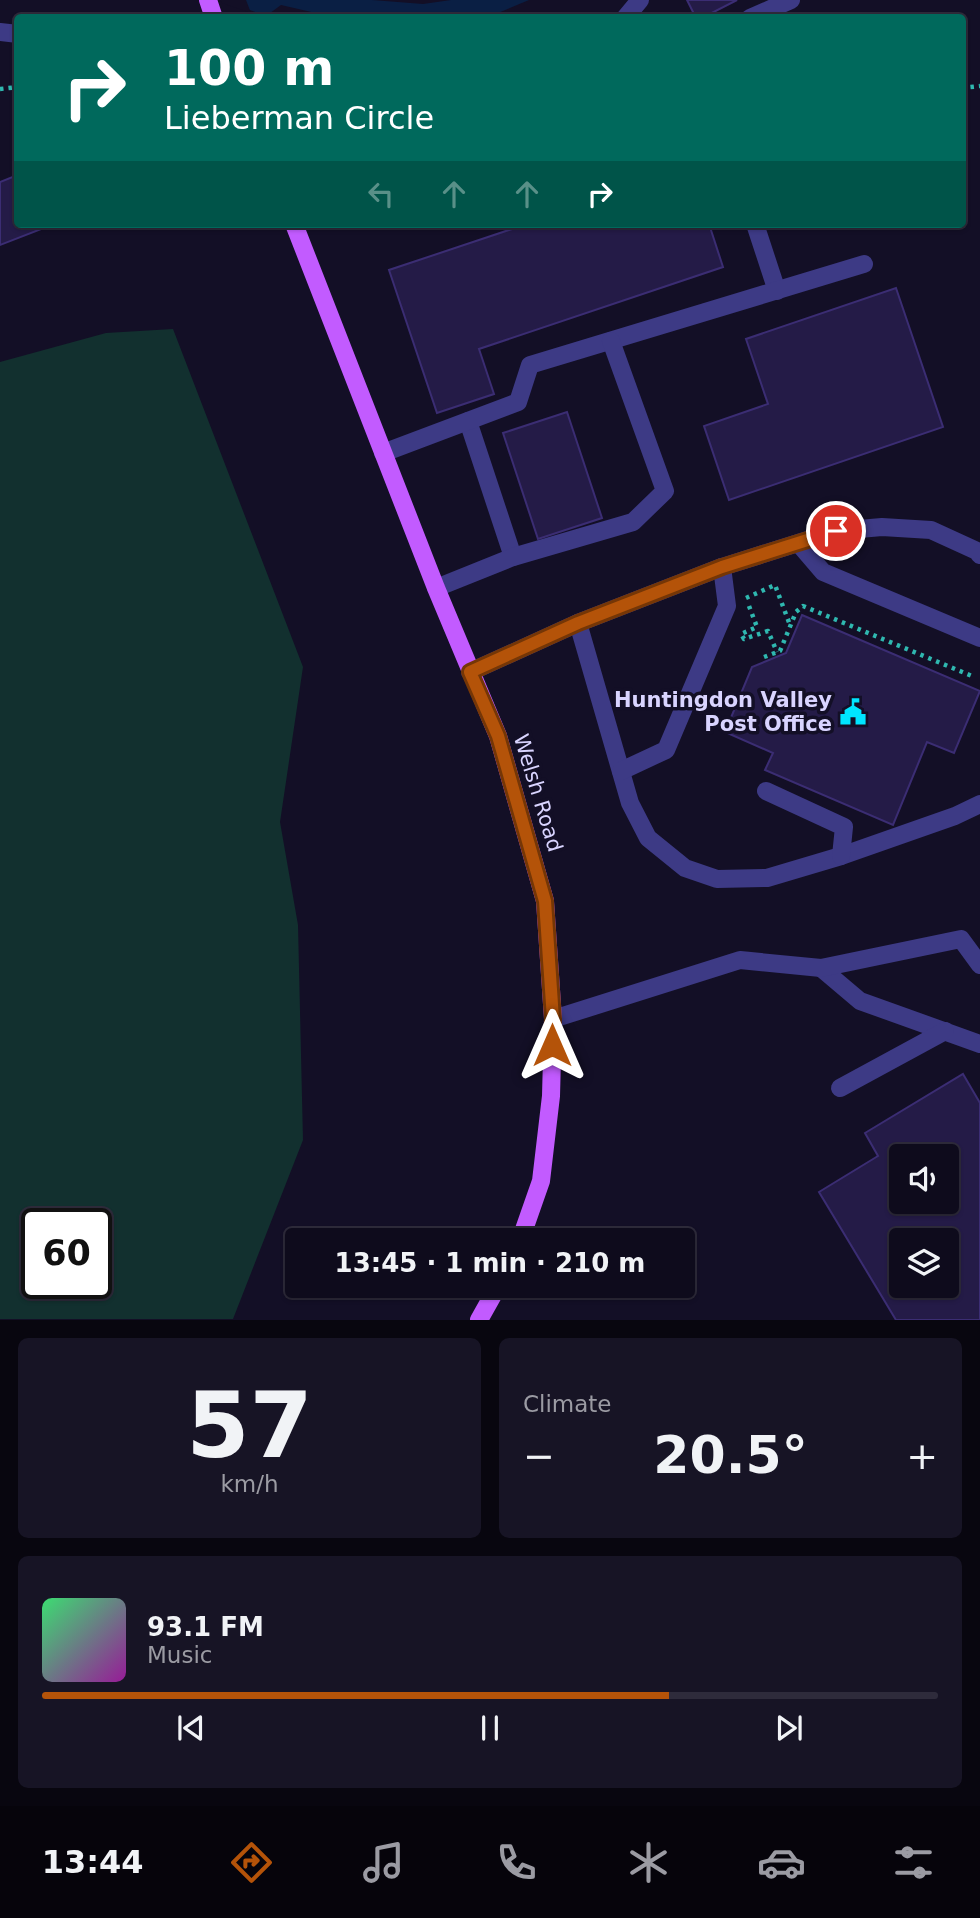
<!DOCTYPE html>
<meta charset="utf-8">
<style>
body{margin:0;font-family:"DejaVu Sans",sans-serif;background:#171425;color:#f1f3f6;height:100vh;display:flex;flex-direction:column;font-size:26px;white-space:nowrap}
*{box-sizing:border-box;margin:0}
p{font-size:23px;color:#9b9ba3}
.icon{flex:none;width:38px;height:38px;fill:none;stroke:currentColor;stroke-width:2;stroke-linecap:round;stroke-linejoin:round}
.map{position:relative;height:1320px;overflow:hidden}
.side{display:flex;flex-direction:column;gap:18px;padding:18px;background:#08060f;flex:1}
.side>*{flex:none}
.guide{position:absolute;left:14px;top:14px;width:952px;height:214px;border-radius:7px;box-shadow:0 2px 5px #0004,0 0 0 2px #2e2b3b;background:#00695c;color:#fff;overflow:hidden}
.buttons{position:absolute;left:889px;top:1144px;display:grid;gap:14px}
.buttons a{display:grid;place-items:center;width:70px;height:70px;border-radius:7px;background:#0e0b1c;box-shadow:0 2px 5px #0004,0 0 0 2px #2e2b3b;font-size:35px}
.speed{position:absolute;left:21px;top:1208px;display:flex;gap:14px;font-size:35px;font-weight:700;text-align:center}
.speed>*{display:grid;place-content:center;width:91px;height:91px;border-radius:50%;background:#0e0b1c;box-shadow:0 2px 5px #0004,0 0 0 2px #2e2b3b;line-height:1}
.speed .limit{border:4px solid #111;border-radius:10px;background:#fff;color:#111}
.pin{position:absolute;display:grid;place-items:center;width:60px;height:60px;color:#fff;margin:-30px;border:4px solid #fff;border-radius:50%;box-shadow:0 2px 7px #0007}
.me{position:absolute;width:77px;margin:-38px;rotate:0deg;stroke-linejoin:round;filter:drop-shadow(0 0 5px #0008)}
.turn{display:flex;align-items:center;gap:24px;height:147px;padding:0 35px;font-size:32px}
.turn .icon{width:91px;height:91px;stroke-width:2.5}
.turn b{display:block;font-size:49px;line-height:60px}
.lanes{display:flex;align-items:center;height:66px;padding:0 35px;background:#0003;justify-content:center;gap:35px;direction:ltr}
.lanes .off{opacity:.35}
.big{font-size:52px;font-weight:600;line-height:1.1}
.side .card{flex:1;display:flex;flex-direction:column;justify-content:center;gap:10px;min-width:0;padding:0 24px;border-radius:10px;background:#171425}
.side .dial{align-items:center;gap:0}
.dial b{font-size:91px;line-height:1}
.song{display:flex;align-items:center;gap:21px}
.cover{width:84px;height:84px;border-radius:10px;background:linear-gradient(135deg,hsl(140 70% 55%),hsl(300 70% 35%))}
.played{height:7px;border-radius:4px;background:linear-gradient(90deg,#b45309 70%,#2e2b3b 70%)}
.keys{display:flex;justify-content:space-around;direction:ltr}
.heat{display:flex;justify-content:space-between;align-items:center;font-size:38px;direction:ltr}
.side .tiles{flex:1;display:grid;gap:18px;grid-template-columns:1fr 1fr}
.card:last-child{grid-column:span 2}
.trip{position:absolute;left:285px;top:1228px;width:410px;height:70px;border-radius:7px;background:#0e0b1c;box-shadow:0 2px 5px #0004,0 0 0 2px #2e2b3b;font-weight:600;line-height:70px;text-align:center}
.dock{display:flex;height:112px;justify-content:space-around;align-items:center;background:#06040b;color:#9b9ba3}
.dock .icon{width:49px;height:49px}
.dock .selected{color:#b45309}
.dock b{font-size:32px;color:#f1f3f6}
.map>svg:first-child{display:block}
</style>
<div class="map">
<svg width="980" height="1320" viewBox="0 0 980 1320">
<rect width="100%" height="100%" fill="#130f26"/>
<path fill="#12302f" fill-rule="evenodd" d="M 173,329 L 303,667 L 280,822 L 298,925 L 303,1140 L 233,1319 L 0,1319 L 0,362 L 106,333 ZM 37,1223 L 96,1223 L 96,1283 L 37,1283 Z"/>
<path fill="#0a1f44" d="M 223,0 L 372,0 L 423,4 L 451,0 L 529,0 L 486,18 L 333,17 L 281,5 L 266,16 Z"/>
<path fill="#130f26" d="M 220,0 L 246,0 L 251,13 L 222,3 Z"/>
<g fill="#241b47" stroke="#3b2d73" stroke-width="2" fill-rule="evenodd">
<path d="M 687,0 L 737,0 L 702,18 L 696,18 Z"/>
<path d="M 15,176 L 18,183 L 18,224 L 48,224 L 49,226 L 0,245 L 0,182 Z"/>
<path d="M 527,224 L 709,224 L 723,267 L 479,349 L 494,394 L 437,413 L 389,270 Z"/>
<path d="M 896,288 L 943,427 L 729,500 L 704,426 L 768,404 L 746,339 Z"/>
<path d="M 567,412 L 602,518 L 538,539 L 503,433 Z"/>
<path d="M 802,615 L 980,691 L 954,753 L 927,742 L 893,825 L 765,770 L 773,753 L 725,732 L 752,667 L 786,653 Z"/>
<path d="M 963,1074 L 980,1103 L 980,1320 L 896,1320 L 819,1192 L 878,1156 L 865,1133 ZM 901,1157 L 947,1157 L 947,1202 L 901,1202 ZM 901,1241 L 947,1241 L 947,1286 L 901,1286 Z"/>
</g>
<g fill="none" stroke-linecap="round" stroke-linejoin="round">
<g stroke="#2fb8b0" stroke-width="4.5" stroke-dasharray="3.5 5" stroke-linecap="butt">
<path d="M 962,88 L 980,86"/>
<path d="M 0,89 L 18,87"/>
<path d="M 746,598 L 775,585 L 790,625"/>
<path d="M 749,606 L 757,627 L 741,634 L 744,639 L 768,631 L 777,652"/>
<path d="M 764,657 L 780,651 L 796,612 L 803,606 L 972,676"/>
</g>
<g stroke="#3d3a85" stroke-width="18">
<path d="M 625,18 L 640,0"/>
<path d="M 750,18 L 791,0"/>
<path d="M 0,32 L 18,34"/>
<path d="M 755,224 L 777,291"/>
<path d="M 468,421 L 513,557"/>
<path d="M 383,453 L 518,402 L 530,365 L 864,264"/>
<path d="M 799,544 L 823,572 L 980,638"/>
<path d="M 436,588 L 513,557 L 633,522 L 665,491 L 611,341"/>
<path d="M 578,623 L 630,803 L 648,838 L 685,868 L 717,879 L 767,878 L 841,856 L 955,816 L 980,804"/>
<path d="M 470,672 L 578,623 L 722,567 L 836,531 L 882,527 L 931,530 L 977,551 L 980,555"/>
<path d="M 621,771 L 666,750 L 727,606 L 722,567"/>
<path d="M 766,791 L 844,827 L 841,856"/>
<path d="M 821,968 L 860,1001 L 980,1044"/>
<path d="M 553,1019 L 740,960 L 821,968 L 961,939 L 980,965"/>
<path d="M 840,1088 L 945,1031"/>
</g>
<g stroke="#c25bff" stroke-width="18">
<path d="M 208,0 L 214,18"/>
<path d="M 294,224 L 436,588 L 498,736 L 545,901 L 553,1019 L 551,1096 L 541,1181 L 520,1241"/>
<path d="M 479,1320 L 498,1286"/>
</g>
</g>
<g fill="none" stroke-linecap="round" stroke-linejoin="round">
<g stroke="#753606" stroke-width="18">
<path id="route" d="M 552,1045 L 553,1019 L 545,901 L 498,736 L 470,672 L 578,623 L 722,567 L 836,531"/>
</g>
<use href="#route" stroke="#b45309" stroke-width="12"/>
</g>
<defs>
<g id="civic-bare" transform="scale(2.1)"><path d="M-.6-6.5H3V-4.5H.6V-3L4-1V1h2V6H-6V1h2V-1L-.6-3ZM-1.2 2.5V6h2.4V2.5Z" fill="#00e5ff" stroke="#130f26" stroke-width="2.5" paint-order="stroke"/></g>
</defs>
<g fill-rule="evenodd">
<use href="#civic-bare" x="853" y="712"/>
</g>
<g text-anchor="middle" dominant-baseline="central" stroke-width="7" stroke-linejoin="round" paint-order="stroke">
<g font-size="21" font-weight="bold" fill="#d9d4ff" stroke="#130f26" text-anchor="end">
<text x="832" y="700">Huntingdon Valley<tspan x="832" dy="24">Post Office</tspan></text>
</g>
<g font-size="21" fill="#d9d4ff" stroke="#130f26">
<text transform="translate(538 793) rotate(73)">Welsh Road</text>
</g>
</g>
</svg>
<div class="buttons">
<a><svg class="icon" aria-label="sound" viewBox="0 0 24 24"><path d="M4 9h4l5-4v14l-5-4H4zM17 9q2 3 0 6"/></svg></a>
<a><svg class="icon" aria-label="layers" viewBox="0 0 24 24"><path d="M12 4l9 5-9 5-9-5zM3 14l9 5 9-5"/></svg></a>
</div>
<div class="speed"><div class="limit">60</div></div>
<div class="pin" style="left:836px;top:531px;background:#d93025"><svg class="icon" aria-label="arrive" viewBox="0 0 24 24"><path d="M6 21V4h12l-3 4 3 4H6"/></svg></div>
<svg class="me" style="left:552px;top:1045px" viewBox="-20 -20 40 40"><path d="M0-17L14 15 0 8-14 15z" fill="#b45309" stroke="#fff" stroke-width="4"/></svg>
<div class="trip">13:45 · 1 min · 210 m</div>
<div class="guide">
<div class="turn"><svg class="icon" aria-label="right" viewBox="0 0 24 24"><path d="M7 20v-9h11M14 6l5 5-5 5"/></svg><div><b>100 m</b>Lieberman Circle</div></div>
<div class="lanes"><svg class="icon off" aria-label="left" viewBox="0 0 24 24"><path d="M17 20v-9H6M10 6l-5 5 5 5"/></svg><svg class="icon off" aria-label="ahead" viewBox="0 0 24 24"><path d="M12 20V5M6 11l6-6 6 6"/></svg><svg class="icon off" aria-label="ahead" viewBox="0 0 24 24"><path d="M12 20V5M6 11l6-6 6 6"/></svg><svg class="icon" aria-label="right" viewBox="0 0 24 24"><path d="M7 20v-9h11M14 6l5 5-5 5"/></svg></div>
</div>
</div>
<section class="side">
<div class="tiles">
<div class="card dial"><b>57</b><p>km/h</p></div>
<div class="card"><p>Climate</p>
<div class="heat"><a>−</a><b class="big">20.5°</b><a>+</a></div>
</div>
<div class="card">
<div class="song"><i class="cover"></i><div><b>93.1 FM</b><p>Music</p></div></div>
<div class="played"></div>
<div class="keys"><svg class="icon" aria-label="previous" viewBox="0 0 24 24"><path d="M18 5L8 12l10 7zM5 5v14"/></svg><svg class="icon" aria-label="pause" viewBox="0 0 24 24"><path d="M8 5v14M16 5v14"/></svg><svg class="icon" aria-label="next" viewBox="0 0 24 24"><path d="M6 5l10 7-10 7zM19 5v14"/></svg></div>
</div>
</div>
</section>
<nav class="dock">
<b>13:44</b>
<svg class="icon selected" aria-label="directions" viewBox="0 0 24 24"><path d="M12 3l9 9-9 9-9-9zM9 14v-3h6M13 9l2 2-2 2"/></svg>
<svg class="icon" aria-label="music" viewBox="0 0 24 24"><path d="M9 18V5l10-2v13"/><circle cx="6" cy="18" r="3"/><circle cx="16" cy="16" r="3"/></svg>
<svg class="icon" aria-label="phone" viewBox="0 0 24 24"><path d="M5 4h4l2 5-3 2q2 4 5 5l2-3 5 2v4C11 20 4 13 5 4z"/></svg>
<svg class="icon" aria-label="climate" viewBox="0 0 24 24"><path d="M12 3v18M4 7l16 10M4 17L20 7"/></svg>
<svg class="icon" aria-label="car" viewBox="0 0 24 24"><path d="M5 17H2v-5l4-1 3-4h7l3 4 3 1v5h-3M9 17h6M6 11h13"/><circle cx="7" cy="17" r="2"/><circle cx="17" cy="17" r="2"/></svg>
<svg class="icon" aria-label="filters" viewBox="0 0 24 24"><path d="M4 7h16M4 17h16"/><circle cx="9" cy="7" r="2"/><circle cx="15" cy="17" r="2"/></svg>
</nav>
